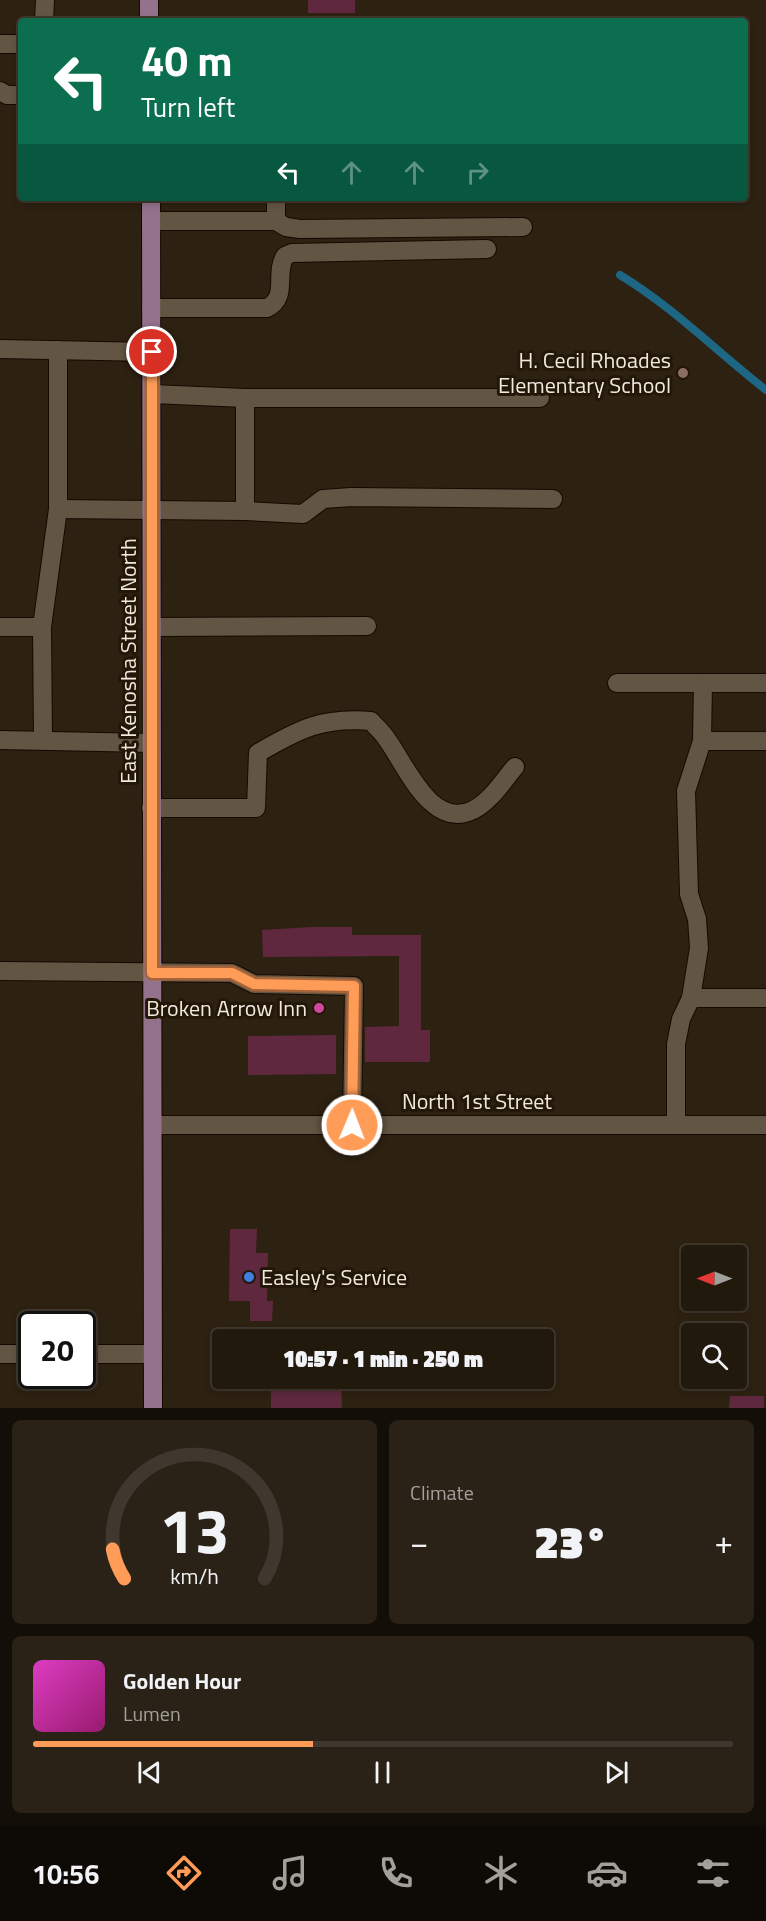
<!DOCTYPE html>
<meta charset="utf-8">
<style>
body{margin:0;font-family:"Titillium Web",sans-serif;background:#2a2216;color:#f1f3f6;height:100vh;display:flex;flex-direction:column;font-size:22px;white-space:nowrap}
*{box-sizing:border-box;margin:0}
p{font-size:20px;color:#a2a09d}
.icon{flex:none;width:33px;height:33px;fill:none;stroke:currentColor;stroke-width:2;stroke-linecap:round;stroke-linejoin:round}
.map{position:relative;height:1408px;overflow:hidden}
.details{display:flex;flex-direction:column;gap:12px;padding:12px;background:#130e07;flex:1}
.details>*{flex:none}
.top-card{position:absolute;left:18px;top:18px;width:730px;height:183px;border-radius:6px;box-shadow:0 3px 9px #0003,0 0 0 2px #3f382e;background:#0b6e4f;color:#fff;overflow:hidden}
.needle{width:39px;rotate:270deg}
.buttons{position:absolute;left:681px;top:1245px;display:grid;gap:12px}
.buttons a{display:grid;place-items:center;width:66px;height:66px;border-radius:6px;background:#22190d;box-shadow:0 3px 9px #0003,0 0 0 2px #3f382e;font-size:30px}
.speed{position:absolute;left:18px;top:1311px;display:flex;gap:12px;font-size:30px;font-weight:700;text-align:center}
.speed>*{display:grid;place-content:center;width:78px;height:78px;border-radius:50%;background:#22190d;box-shadow:0 3px 9px #0003,0 0 0 2px #3f382e;line-height:1}
.speed .limit{border:3px solid #111;border-radius:9px;background:#fff;color:#111}
.pin{position:absolute;display:grid;place-items:center;width:51px;height:51px;color:#fff;margin:-26px;border:3px solid #fff;border-radius:50%;box-shadow:0 2px 6px #0007}
.me{position:absolute;width:66px;margin:-33px;rotate:1deg;stroke-linejoin:round;filter:drop-shadow(0 0 4px #0008)}
.turn{display:flex;align-items:center;gap:21px;height:126px;padding:0 24px;font-size:27px}
.turn .icon{width:78px;height:78px;stroke-width:2.5}
.turn b{display:block;font-size:42px;line-height:51px}
.lanes{display:flex;align-items:center;height:57px;padding:0 24px;background:#0003;justify-content:center;gap:30px;direction:ltr}
.lanes .off{opacity:.35}
.big{font-size:45px;font-weight:800;line-height:1.1}
.details .widget{flex:1;display:flex;flex-direction:column;justify-content:center;gap:9px;min-width:0;padding:0 21px;border-radius:9px;background:#2a2216}
.details .dial{align-items:center;gap:0}
.dial svg{height:156px;overflow:visible;fill:none;stroke:#3f382e;stroke-width:7;stroke-linecap:round;text-anchor:middle}
.dial text{fill:#f1f3f6;stroke:none}
.song{display:flex;align-items:center;gap:18px}
.cover{width:72px;height:72px;border-radius:9px;background:linear-gradient(135deg,hsl(310 70% 55%),hsl(320 70% 35%))}
.played{height:6px;border-radius:3px;background:linear-gradient(90deg,#fe9c58 40%,#3f382e 40%)}
.keys{display:flex;justify-content:space-around;direction:ltr}
.heat{display:flex;justify-content:space-between;align-items:center;font-size:33px;direction:ltr}
.details .tiles{flex:1;display:grid;gap:12px;grid-template-columns:1fr 1fr}
.widget:last-child{grid-column:span 2}
.trip{position:absolute;left:212px;top:1329px;width:342px;height:60px;border-radius:6px;background:#22190d;box-shadow:0 3px 9px #0003,0 0 0 2px #3f382e;font-weight:800;line-height:60px;text-align:center}
.menu{display:flex;height:96px;justify-content:space-around;align-items:center;background:#0e0a05;color:#a2a09d}
.menu .icon{width:42px;height:42px}
.menu .selected{color:#fe9c58}
.menu b{font-size:27px;color:#f1f3f6}
.map>svg:first-child{display:block}
</style>
<div class="map">
<svg width="766" height="1408" viewBox="0 0 766 1408">
<rect width="100%" height="100%" fill="#2d2111"/>
<g fill="none" stroke-linecap="round" stroke-linejoin="round">
<path stroke="#1d6784" stroke-width="8" d="M 620,275 C 673,307 717,352 766,390"/>
</g>
<g fill="#5f283e">
<rect x="308" y="0" width="47" height="13"/>
<path d="M 311,927 L 352,927 L 352,935 L 421,935 L 421,1030 L 430,1030 L 430,1062 L 365,1062 L 365,1027 L 399,1026 L 399,956 L 263,957 L 262,930 Z"/>
<path d="M 336,1035 L 336,1074 L 248,1075 L 248,1036 Z"/>
<path d="M 230,1229 L 257,1229 L 256,1253 L 268,1253 L 267,1301 L 273,1301 L 272,1321 L 250,1321 L 250,1301 L 229,1301 Z"/>
<path d="M 271,1378 L 341,1378 L 342,1408 L 271,1408 Z"/>
<path d="M 730,1396 L 764,1396 L 764,1408 L 729,1408 Z"/>
</g>
<g fill="none" stroke-linecap="round" stroke-linejoin="round">
<g stroke="#150a00" stroke-width="20">
<g id="minor">
<path d="M 44,21 L 45,0"/>
<path d="M 0,44 L 21,44"/>
<path d="M 0,91 L 7,95 L 21,95"/>
<path d="M 151,221 L 276,221 L 286,227 L 300,229 L 523,227"/>
<path d="M 276,221 L 276,198"/>
<path d="M 151,308 L 267,308 C 289,297 274,274 285,256 L 292,253 L 487,249"/>
<path d="M 0,349 L 151,352"/>
<path d="M 152,394 L 245,398 L 540,398"/>
<path d="M 58,509 L 245,511 L 245,398"/>
<path d="M 245,511 L 303,514 L 323,499 L 351,497 L 553,499"/>
<path d="M 0,627 L 42,627 L 43,739"/>
<path d="M 42,627 L 58,509 L 58,350"/>
<path d="M 152,627 L 367,626"/>
<path d="M 617,683 L 766,683"/>
<path d="M 703,683 L 702,741 L 766,741"/>
<path d="M 0,740 L 151,743"/>
<path d="M 151,808 L 256,808 L 258,753 C 299,729 322,717 371,721 C 376,727 382,732 386,738 C 405,763 431,831 473,810 C 490,802 503,781 515,767"/>
<path d="M 0,971 L 232,973 L 254,984 L 354,986 L 352,1125"/>
<path d="M 691,998 L 764,998"/>
<path d="M 153,1125 L 766,1125"/>
<path d="M 676,1125 L 676,1044 L 681,1019 L 691,998 L 699,948 L 697,919 L 689,894 L 686,791 L 702,741"/>
<path d="M 0,1354 L 32,1354"/>
<path d="M 82,1354 L 153,1354"/>
</g>
</g>
<g stroke="#150a00" stroke-width="20">
<g id="major">
<path d="M 149,0 L 149,21"/>
<path d="M 151,198 L 153,1408"/>
</g>
</g>
<use href="#minor" stroke="#635543" stroke-width="18"/>
<use href="#major" stroke="#94728c" stroke-width="18"/>
</g>
<g fill="none" stroke-linecap="round" stroke-linejoin="round">
<g stroke="#a56539" stroke-width="15">
<path id="route" d="M 152,352 L 152,973 L 232,973 L 254,984 L 354,986 L 352,1125"/>
</g>
<use href="#route" stroke="#fe9c58" stroke-width="10"/>
</g>
<circle fill="#8d6e63" stroke="#231708" stroke-width="2" cx="683" cy="373" r="6"/>
<circle fill="#d1479c" stroke="#231708" stroke-width="2" cx="319" cy="1008" r="6"/>
<circle fill="#3f7fe0" stroke="#231708" stroke-width="2" cx="249" cy="1277" r="6"/>
<g text-anchor="middle" dominant-baseline="central" stroke-width="6" stroke-linejoin="round" paint-order="stroke">
<g font-size="22" fill="#f1e8de" stroke="#231708" text-anchor="end">
<text x="671" y="360">H. Cecil Rhoades<tspan x="671" dy="25">Elementary School</tspan></text>
<text x="307" y="1008">Broken Arrow Inn</text>
<text x="261" y="1277" text-anchor="start">Easley's Service</text>
</g>
<g font-size="22" fill="#f1e8de" stroke="#231708">
<text transform="translate(128 661) rotate(-90)">East Kenosha Street North</text>
<text x="477" y="1101">North 1st Street</text>
</g>
</g>
</svg>
<div class="buttons">
<a><svg class="needle" viewBox="-14 -14 28 28"><path d="M0-13l5 13h-10z" fill="#e53935"/><path d="M0 13l5-13h-10z" fill="#a2a09d"/></svg></a>
<a><svg class="icon" aria-label="search" viewBox="0 0 24 24"><circle cx="10" cy="10" r="6"/><path d="M15 15l6 6"/></svg></a>
</div>
<div class="speed"><div class="limit">20</div></div>
<div class="pin" style="left:152px;top:352px;background:#d93025"><svg class="icon" aria-label="arrive" viewBox="0 0 24 24"><path d="M6 21V4h12l-3 4 3 4H6"/></svg></div>
<svg class="me" style="left:352px;top:1125px" viewBox="-20 -20 40 40"><circle r="17" fill="#fe9c58" stroke="#fff" stroke-width="3"/><path d="M0-11L8 9 0 5-8 9z" fill="#fff"/></svg>
<div class="trip">10:57 · 1 min · 250 m</div>
<div class="top-card">
<div class="turn"><svg class="icon" aria-label="left" viewBox="0 0 24 24"><path d="M17 20v-9H6M10 6l-5 5 5 5"/></svg><div><b>40 m</b>Turn left</div></div>
<div class="lanes"><svg class="icon" aria-label="left" viewBox="0 0 24 24"><path d="M17 20v-9H6M10 6l-5 5 5 5"/></svg><svg class="icon off" aria-label="ahead" viewBox="0 0 24 24"><path d="M12 20V5M6 11l6-6 6 6"/></svg><svg class="icon off" aria-label="ahead" viewBox="0 0 24 24"><path d="M12 20V5M6 11l6-6 6 6"/></svg><svg class="icon off" aria-label="right" viewBox="0 0 24 24"><path d="M7 20v-9h11M14 6l5 5-5 5"/></svg></div>
</div>
</div>
<section class="details">
<div class="tiles">
<div class="widget dial"><svg viewBox="0 0 100 80">
<path d="M14 69A42 42 0 1 1 86 69"/>
<path d="M14 69A42 42 0 0 1 8 54" stroke="#fe9c58"/>
<text x="50" y="56" font-size="32" font-weight="700">13</text>
<text x="50" y="72" font-size="11">km/h</text>
</svg></div>
<div class="widget"><p>Climate</p>
<div class="heat"><a>−</a><b class="big">23°</b><a>+</a></div>
</div>
<div class="widget">
<div class="song"><i class="cover"></i><div><b>Golden Hour</b><p>Lumen</p></div></div>
<div class="played"></div>
<div class="keys"><svg class="icon" aria-label="previous" viewBox="0 0 24 24"><path d="M18 5L8 12l10 7zM5 5v14"/></svg><svg class="icon" aria-label="pause" viewBox="0 0 24 24"><path d="M8 5v14M16 5v14"/></svg><svg class="icon" aria-label="next" viewBox="0 0 24 24"><path d="M6 5l10 7-10 7zM19 5v14"/></svg></div>
</div>
</div>
</section>
<nav class="menu">
<b>10:56</b>
<svg class="icon selected" aria-label="directions" viewBox="0 0 24 24"><path d="M12 3l9 9-9 9-9-9zM9 14v-3h6M13 9l2 2-2 2"/></svg>
<svg class="icon" aria-label="music" viewBox="0 0 24 24"><path d="M9 18V5l10-2v13"/><circle cx="6" cy="18" r="3"/><circle cx="16" cy="16" r="3"/></svg>
<svg class="icon" aria-label="phone" viewBox="0 0 24 24"><path d="M5 4h4l2 5-3 2q2 4 5 5l2-3 5 2v4C11 20 4 13 5 4z"/></svg>
<svg class="icon" aria-label="climate" viewBox="0 0 24 24"><path d="M12 3v18M4 7l16 10M4 17L20 7"/></svg>
<svg class="icon" aria-label="car" viewBox="0 0 24 24"><path d="M5 17H2v-5l4-1 3-4h7l3 4 3 1v5h-3M9 17h6M6 11h13"/><circle cx="7" cy="17" r="2"/><circle cx="17" cy="17" r="2"/></svg>
<svg class="icon" aria-label="filters" viewBox="0 0 24 24"><path d="M4 7h16M4 17h16"/><circle cx="9" cy="7" r="2"/><circle cx="15" cy="17" r="2"/></svg>
</nav>
